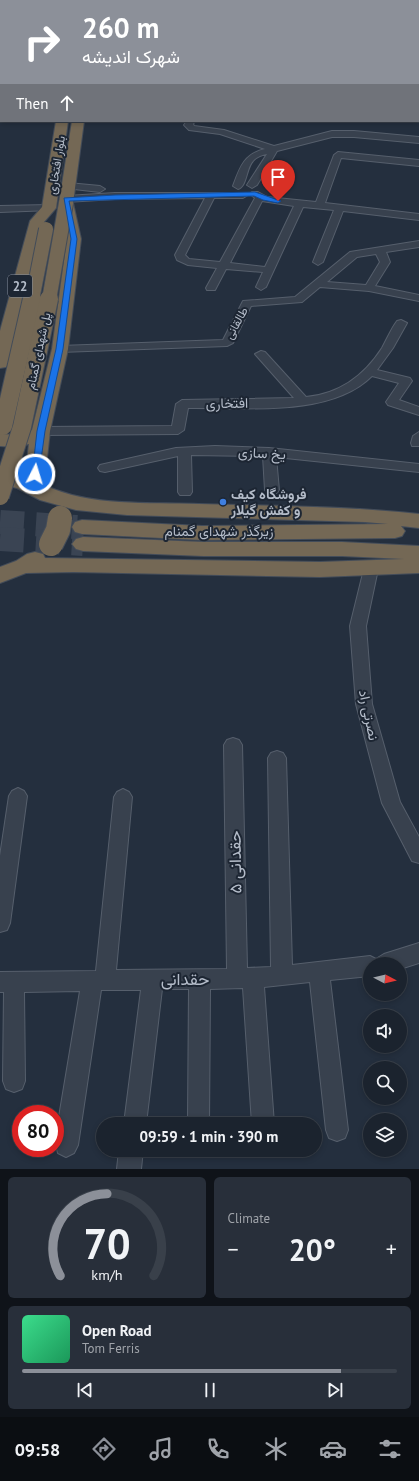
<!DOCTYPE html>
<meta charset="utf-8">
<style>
body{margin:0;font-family:"PT Sans",Vazirmatn,sans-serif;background:#282f3a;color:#f1f3f6;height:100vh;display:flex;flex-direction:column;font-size:15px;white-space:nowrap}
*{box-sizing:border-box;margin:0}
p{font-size:13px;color:#a0a4aa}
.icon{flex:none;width:22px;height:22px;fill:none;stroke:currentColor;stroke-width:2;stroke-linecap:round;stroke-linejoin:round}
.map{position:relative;height:1169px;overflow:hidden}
.panel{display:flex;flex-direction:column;gap:8px;padding:8px;background:#0f1319;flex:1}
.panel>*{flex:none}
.hud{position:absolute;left:0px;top:0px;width:419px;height:122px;box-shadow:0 2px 6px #0003,0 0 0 1px #39404a;background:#8c9099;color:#fff;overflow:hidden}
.needle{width:26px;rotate:97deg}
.buttons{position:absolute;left:363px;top:957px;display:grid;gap:8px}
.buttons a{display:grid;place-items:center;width:44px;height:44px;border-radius:50%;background:#1b232e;box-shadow:0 2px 6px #0003,0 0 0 1px #39404a;font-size:20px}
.speed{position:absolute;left:12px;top:1105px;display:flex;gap:8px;font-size:20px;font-weight:700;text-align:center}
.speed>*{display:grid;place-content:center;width:52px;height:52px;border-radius:50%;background:#1b232e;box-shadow:0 2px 6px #0003,0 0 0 1px #39404a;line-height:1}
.speed .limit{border:6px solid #d22;background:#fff;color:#111}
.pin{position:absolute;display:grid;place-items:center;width:34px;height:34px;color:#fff;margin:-41px -17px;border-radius:50% 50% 50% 0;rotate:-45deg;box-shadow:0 0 4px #0007}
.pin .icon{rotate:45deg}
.me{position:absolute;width:44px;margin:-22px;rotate:5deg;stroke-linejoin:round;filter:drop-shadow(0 0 3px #0008)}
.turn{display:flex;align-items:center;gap:14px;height:84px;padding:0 16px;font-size:18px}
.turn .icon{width:52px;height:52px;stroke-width:2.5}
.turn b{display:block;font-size:28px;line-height:34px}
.then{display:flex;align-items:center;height:38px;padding:0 16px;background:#0003;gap:8px;font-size:15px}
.big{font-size:30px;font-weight:800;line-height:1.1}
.panel .card{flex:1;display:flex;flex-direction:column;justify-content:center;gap:6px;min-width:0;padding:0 14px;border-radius:6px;background:#282f3a}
.panel .dial{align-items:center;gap:0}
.dial svg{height:104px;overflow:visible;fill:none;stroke:#39404a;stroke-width:7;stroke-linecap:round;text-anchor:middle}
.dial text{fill:#f1f3f6;stroke:none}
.song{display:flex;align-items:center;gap:12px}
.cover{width:48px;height:48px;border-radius:6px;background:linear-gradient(135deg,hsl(150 70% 55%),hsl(150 70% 35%))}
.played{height:4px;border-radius:2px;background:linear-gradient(90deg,#8c9099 85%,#39404a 85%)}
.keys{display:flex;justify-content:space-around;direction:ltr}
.heat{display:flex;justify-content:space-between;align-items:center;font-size:22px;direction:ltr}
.panel .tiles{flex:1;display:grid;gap:8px;grid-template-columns:1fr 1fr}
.card:last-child{grid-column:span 2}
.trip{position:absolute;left:96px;top:1117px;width:226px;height:40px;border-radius:20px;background:#1b232e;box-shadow:0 2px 6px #0003,0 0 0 1px #39404a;font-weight:800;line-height:40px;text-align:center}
.tab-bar{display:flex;height:64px;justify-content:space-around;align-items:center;background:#0b0e12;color:#a0a4aa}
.tab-bar .icon{width:28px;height:28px}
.tab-bar .current{color:#8c9099}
.tab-bar b{font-size:18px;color:#f1f3f6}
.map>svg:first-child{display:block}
</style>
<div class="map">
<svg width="419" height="1169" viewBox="0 0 419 1169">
<rect width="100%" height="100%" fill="#242f3e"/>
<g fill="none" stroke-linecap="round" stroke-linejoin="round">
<g stroke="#3a4453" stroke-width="24" stroke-dasharray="24 12" stroke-linecap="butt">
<path d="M 0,522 L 77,527"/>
<path d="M 0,539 L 83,544"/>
</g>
<g stroke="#565f6c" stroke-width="2">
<g id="street">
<rect x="153" y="0" width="6" height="1"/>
<rect x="404" y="0" width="7" height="1"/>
<rect x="418" y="4" width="1" height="4"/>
<rect x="0" y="63" width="1" height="4"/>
<rect x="0" y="98" width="1" height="4"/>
<path d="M 187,121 L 195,121 L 193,124 L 194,126 L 224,130 L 274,146 L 332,131 L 354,131 L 419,137 L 419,143 L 354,137 L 332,137 L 277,151 L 257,185 L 252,188 L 247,185 L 267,154 C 262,155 256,157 253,161 C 246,168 247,187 238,189 L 233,186 C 240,167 244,154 265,149 L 220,134 L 189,130 L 184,125 Z"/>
<path d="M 338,152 L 419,160 L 419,166 L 341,158 L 325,203 L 419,214 L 419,220 L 343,211 L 323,262 L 318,265 L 313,262 L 334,210 L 303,207 L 266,287 L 261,290 L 256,287 L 263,272 L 226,269 L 215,290 L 207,290 L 206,288 L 217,268 L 188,265 L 177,260 L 175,255 L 205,198 L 115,199 L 66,202 L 61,199 L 66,196 L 115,193 L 246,193 L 248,195 L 243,198 L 214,198 L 185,255 L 189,259 L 220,262 L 255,198 L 250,194 L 252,192 L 258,192 L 267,197 L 316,202 L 334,155 ZM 262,201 L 294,206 L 265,267 L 230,263 Z"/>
<path d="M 68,183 L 100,186 L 105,189 L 100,192 L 65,188 L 63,186 Z"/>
<path d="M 49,205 L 54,208 L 52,210 L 0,212 L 0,206 Z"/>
<path d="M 419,241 L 419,247 L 386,252 L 390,262 L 375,286 L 419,295 L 419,301 L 369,291 L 320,287 L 302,302 L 251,306 L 233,343 L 227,346 L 60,352 L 54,349 L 60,346 L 223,340 L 243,301 L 295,297 L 350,252 ZM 376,254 L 380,262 L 366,285 L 327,282 L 357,257 Z"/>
<path d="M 401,320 L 407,323 L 393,348 L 377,370 L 410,378 L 412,381 L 399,400 L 419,407 L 419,415 L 388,405 L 386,402 L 399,383 L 372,376 C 330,418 243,407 188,408 L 184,430 L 178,434 L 41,435 L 35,431 L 41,427 L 172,426 L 176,404 L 182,400 L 294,398 L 255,354 L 261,351 L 265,352 L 306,397 C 339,394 364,376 382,348 C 387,339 391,329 397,321 Z"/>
<path d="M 419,432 L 419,446 L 412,446 L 411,443 L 413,436 Z"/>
<path d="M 215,446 L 269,448 L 419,464 L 419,472 L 276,457 L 279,490 L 277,493 L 267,493 L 265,490 L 263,456 L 191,455 L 192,492 L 190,495 L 180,495 L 178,492 L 178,456 L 105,472 L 100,471 L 98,468 L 100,465 L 176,448 Z"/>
<path d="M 371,564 L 376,565 L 378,569 L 366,626 L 372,704 L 400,802 L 419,837 L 419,863 L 412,861 L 382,803 L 356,704 L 350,626 L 364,569 L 366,565 Z"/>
<path d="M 233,738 L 239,740 L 242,745 L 247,968 L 271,967 L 268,758 L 271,753 L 277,751 L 283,753 L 286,758 L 292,965 L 370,956 L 376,959 L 384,954 L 419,943 L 419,963 L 400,969 L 400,964 L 370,964 L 370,976 L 330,980 L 348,1130 L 345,1138 L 337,1141 L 329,1138 L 326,1130 L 310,982 L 264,987 L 274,1124 L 252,1124 L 243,988 L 210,989 L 209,1124 L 189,1124 L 188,1121 L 189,989 L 162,989 L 146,1124 L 124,1124 L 141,990 L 101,990 L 78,1145 L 74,1153 L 66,1157 L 58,1153 L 55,1141 L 80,991 L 24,992 L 25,1081 L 22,1089 L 14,1092 L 6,1089 L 3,1081 L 4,992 L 0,992 L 0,972 L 96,971 L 114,797 L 117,792 L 123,789 L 129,792 L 132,797 L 116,970 L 227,969 L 224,745 L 227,740 Z"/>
<path d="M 18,788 L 24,791 L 27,796 L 10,923 L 7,930 L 0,932 L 0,856 L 9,796 L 12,791 Z"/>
<path d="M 119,1150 L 143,1150 L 141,1169 L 117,1169 Z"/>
</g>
</g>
<g stroke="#565f6c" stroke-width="2">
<rect id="secondary" x="418" y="75" width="1" height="6"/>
</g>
<g stroke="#434c59" stroke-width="2">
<g id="highway">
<rect x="76" y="0" width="10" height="1"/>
<rect x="92" y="0" width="10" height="1"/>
<path d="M 56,121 L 68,121 L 56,208 L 44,222 L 9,363 L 6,367 L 0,368 L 0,331 L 30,221 L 42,207 Z"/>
<path d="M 72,121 L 84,121 L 73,203 L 81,239 L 68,349 L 50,431 L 44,485 C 90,507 148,502 199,504 C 272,506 346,506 419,514 L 419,528 L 401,526 L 405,531 L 402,536 L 395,538 L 202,540 L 82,534 L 75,532 L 72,527 L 75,522 L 82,520 L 202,526 L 388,524 L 365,522 L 127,515 L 76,510 L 40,500 L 17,488 L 0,484 L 0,472 L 25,477 L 29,444 L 14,447 L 0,446 L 0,434 L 19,435 L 32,430 L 52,349 L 67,239 L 59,203 Z"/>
<path d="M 83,537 L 203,542 L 342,542 L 419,546 L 419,573 L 320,577 L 73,572 L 26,573 L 0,583 L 0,567 L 16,561 L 27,554 L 35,552 L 43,554 L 45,558 L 320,562 L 404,559 L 342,556 L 203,556 L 83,551 L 76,549 L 72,544 L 76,539 Z"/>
</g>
</g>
<use href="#street" fill="#38414e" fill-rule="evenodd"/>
<use href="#secondary" fill="#465061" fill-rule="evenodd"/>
<use href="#highway" fill="#746855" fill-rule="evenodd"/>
<g stroke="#434c59" stroke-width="16" stroke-linecap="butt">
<g id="highway-bridge-far2">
<path d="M 32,300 L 46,229"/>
<path d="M 49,300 L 66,203"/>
</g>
</g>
<g stroke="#434c59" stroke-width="20" stroke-linecap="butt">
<g id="highway-bridge-far1">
<path d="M 3,426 L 32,299"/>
<path d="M 0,496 L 22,427 L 49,299"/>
<path d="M 59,519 L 60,515"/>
</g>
</g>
<g stroke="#434c59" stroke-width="26" stroke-linecap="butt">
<path id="highway-bridge" d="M 51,544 L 58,530 L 60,518"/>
</g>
<use href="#highway-bridge-far2" stroke="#746855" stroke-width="14"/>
<use href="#highway-bridge-far1" stroke="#746855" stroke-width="18"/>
<use href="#highway-bridge" stroke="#746855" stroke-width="24"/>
</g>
<path fill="#1a73e8" stroke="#114b97" d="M 255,192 L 281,201 L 278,203 L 263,200 L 254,196 L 69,201 L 77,239 L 63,349 L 45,431 L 39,474 L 35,476 L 32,476 L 37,431 L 56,349 L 71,239 L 64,198 L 115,195 Z"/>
<circle fill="#3f7fe0" stroke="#1d2633" stroke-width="1.5" cx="223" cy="502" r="4"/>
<g text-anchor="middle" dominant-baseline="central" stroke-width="4" stroke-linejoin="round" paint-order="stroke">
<g font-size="12" fill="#b4bcc9" stroke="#1d2633">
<text transform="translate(56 165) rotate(-81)">بلوار افتخاری</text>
<text transform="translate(236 323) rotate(-61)">طالقانی</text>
<text transform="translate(38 351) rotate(-78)">پل شهدای گمنام</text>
</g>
<rect fill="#1d2633" stroke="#878f9c" stroke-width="1" x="8" y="275" width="24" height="22" rx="3"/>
<g font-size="13" font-weight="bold" fill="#b4bcc9">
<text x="20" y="286">22</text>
</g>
<g font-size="14" fill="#b4bcc9" stroke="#1d2633">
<text transform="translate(227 403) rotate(-1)">افتخاری</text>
<text transform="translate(262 453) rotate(3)">یخ سازی</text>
<text x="219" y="531">زیرگذر شهدای گمنام</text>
<text transform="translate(369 715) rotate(78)">نصرتی راد</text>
</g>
<g font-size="14" font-weight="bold" fill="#b4bcc9" stroke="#1d2633" text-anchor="start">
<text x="231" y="494">فروشگاه کیف<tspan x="231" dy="16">و کفش گیلار</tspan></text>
</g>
<g font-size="17" fill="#b4bcc9" stroke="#1d2633">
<text transform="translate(235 862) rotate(-91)">حقدانی ۵</text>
<text x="185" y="979">حقدانی</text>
</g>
</g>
</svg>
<div class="buttons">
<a><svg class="needle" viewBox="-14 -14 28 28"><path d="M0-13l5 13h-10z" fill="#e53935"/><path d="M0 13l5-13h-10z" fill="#a0a4aa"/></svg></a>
<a><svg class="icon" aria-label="sound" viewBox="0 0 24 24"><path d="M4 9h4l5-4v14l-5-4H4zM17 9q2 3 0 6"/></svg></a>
<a><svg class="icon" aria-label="search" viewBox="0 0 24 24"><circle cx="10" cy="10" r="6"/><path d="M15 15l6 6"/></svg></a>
<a><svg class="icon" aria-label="layers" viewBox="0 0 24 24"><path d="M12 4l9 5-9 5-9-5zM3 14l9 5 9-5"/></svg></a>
</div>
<div class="speed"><div class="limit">80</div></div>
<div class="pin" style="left:278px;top:201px;background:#d93025"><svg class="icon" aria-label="arrive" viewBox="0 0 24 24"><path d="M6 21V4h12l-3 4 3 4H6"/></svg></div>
<svg class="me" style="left:35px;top:474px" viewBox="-20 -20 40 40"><circle r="17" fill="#1a73e8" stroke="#fff" stroke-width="3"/><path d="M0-11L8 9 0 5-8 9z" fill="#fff"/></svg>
<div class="trip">09:59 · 1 min · 390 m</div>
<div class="hud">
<div class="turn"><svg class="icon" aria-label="right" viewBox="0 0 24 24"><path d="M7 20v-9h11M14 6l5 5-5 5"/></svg><div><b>260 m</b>شهرک اندیشه</div></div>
<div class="then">Then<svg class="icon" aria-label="ahead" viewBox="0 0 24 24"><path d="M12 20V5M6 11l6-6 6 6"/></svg></div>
</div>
</div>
<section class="panel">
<div class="tiles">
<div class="card dial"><svg viewBox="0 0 100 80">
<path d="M14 69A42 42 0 1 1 86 69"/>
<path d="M14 69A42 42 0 0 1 50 6" stroke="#8c9099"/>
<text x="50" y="56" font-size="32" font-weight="700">70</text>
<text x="50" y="72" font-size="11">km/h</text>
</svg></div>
<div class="card"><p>Climate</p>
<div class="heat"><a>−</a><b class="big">20°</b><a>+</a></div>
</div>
<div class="card">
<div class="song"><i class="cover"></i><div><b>Open Road</b><p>Tom Ferris</p></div></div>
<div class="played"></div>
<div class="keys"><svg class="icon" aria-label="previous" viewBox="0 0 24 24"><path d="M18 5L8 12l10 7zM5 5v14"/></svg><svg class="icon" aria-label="pause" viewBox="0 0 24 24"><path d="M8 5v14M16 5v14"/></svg><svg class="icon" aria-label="next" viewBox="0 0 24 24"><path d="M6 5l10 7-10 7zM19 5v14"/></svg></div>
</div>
</div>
</section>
<nav class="tab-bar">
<b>09:58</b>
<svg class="icon current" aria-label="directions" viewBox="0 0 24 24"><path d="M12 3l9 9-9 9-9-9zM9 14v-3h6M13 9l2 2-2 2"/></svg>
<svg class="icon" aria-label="music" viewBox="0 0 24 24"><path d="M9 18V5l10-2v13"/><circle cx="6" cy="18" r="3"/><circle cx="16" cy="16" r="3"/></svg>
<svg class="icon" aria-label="phone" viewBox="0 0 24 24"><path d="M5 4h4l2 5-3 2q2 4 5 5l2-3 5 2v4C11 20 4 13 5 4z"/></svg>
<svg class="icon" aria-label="climate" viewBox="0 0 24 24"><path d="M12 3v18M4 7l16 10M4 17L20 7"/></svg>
<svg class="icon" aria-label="car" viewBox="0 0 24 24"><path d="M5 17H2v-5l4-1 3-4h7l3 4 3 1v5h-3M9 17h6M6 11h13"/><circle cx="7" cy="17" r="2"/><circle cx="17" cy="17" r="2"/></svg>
<svg class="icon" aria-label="filters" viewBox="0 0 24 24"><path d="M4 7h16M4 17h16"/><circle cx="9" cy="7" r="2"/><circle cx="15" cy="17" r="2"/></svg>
</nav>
